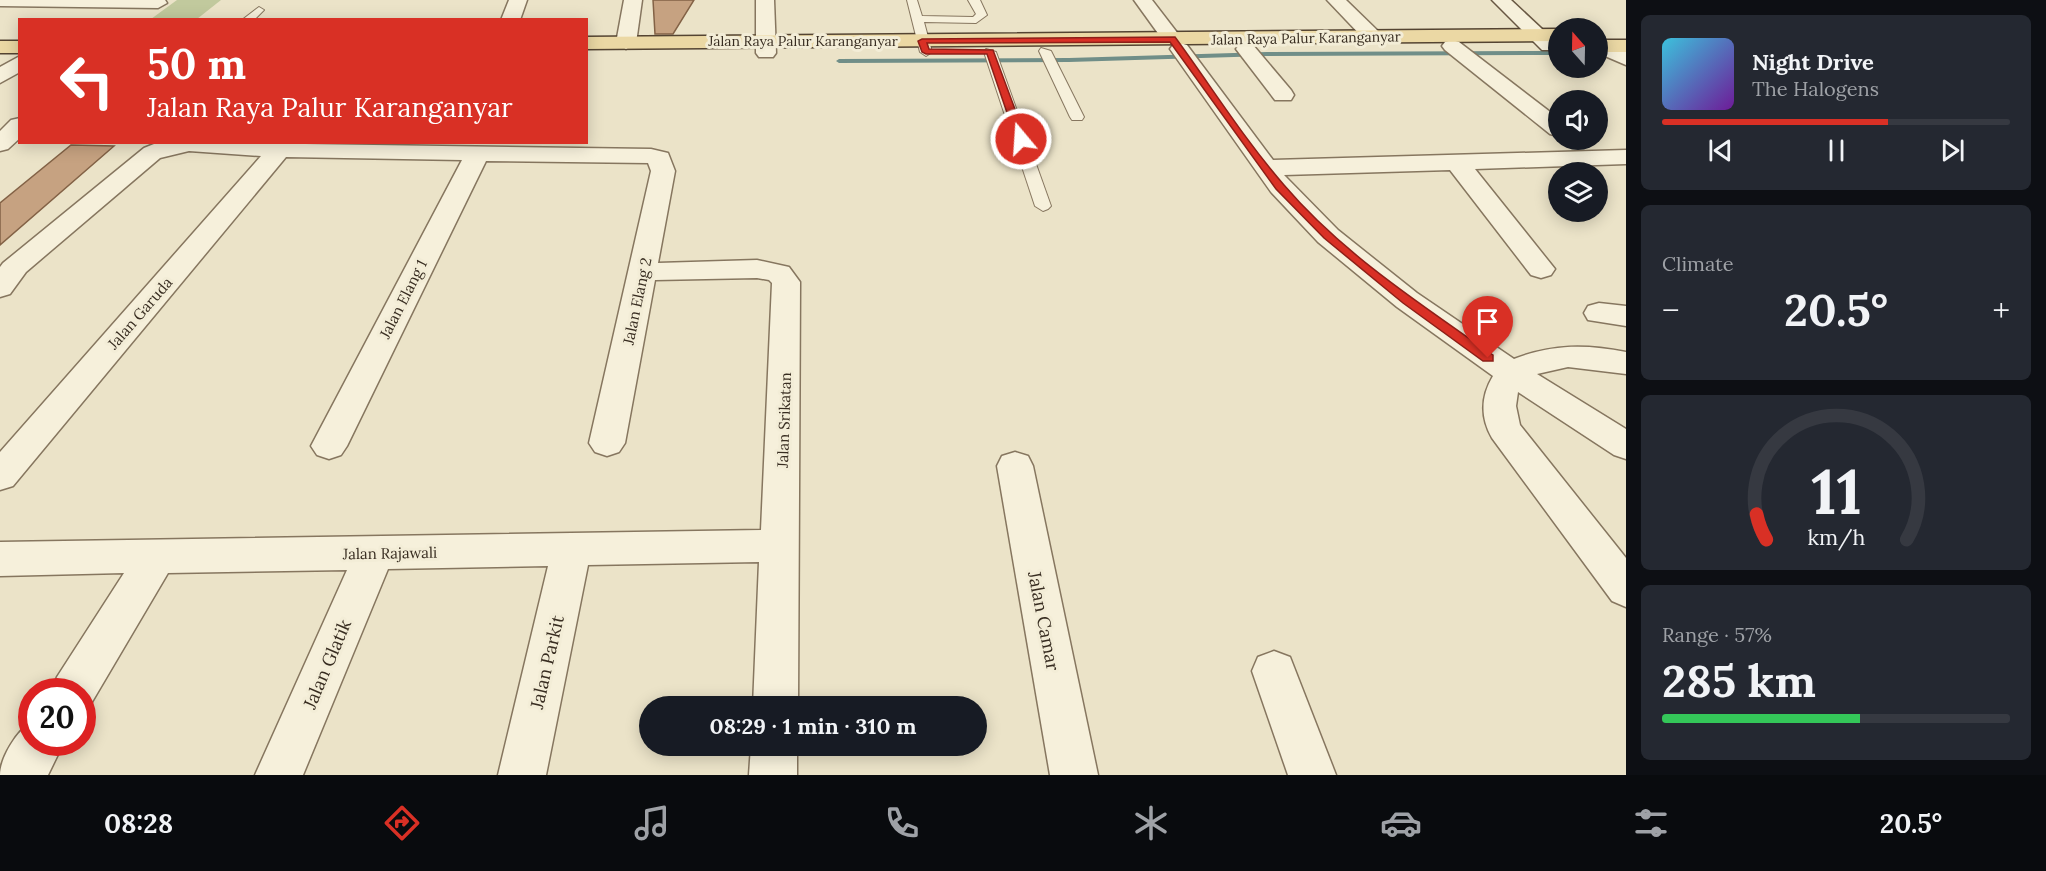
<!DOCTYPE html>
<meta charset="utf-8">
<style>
body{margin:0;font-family:Lora,serif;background:#242831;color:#f1f3f6;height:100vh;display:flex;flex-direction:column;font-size:22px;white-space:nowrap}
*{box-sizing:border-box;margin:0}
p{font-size:20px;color:#9ea1a6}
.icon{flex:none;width:33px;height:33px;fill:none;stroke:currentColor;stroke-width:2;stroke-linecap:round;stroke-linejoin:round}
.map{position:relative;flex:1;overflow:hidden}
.details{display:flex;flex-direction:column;gap:15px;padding:15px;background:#0d0f14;width:420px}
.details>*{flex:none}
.banner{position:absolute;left:18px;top:18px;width:570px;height:126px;border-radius:0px;box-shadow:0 3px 15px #0003;background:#d93025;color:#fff;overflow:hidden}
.needle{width:39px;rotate:340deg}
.controls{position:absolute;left:1548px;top:18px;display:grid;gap:12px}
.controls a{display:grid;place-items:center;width:60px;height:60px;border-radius:50%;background:#171b24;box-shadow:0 3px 15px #0003;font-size:30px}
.speed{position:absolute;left:18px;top:678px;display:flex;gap:12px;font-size:30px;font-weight:700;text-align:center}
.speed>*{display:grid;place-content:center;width:78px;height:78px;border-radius:50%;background:#171b24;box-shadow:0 3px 15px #0003;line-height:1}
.speed .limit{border:9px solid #d22;background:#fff;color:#111}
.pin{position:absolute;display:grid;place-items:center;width:51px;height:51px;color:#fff;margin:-62px -26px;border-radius:50% 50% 50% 0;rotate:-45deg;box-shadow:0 0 6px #0007}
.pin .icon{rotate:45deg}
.me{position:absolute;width:66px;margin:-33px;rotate:342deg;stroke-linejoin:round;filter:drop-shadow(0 0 4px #0008)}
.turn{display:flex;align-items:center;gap:21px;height:126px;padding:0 30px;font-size:27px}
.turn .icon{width:78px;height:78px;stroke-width:2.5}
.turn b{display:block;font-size:42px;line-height:51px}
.big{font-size:45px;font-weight:700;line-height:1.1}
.details .widget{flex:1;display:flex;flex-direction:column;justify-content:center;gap:9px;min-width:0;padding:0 21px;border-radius:9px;background:#242831}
.details .dial{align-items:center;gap:0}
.dial svg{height:156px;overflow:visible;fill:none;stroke:#363941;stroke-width:7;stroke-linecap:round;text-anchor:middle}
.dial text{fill:#f1f3f6;stroke:none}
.song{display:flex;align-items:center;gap:18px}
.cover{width:72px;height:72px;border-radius:9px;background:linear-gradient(135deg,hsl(190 70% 55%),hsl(280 70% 35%))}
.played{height:6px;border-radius:3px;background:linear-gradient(90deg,#d93025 65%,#363941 65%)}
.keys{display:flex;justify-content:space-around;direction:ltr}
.heat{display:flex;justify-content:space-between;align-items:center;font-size:33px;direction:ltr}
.charge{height:9px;border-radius:4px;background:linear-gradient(90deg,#34c759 57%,#363941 0)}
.trip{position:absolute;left:639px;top:696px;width:348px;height:60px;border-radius:30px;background:#171b24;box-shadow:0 3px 15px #0003;font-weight:700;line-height:60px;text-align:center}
.menu{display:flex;height:96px;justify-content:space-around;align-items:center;background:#090b0e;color:#9ea1a6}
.menu .icon{width:42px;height:42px}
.menu .current{color:#d93025}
.menu b{font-size:27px;color:#f1f3f6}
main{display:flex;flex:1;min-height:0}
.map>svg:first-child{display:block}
</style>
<main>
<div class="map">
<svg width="1626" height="775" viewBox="0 0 1626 775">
<rect width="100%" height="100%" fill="#ebe3c8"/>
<path fill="#c1c99d" d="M 177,0 L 221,0 L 197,19 L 151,19 Z"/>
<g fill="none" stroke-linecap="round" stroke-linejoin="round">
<path fill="#708e88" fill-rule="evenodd" d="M 1558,51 L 1558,55 L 1267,56 L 1069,62 L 839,63 L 836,61 L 839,59 L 1069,58 L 1267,52 Z"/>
</g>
<g fill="#c6a281" stroke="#836246" stroke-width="1.5">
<path d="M 653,0 L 694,0 L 673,34 L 655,34 Z"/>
<path d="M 71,145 L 114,146 L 0,245 L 0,203 Z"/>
</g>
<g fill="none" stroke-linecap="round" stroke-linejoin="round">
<g stroke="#86765f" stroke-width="2">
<g id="service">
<path d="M 907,0 L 917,0 L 922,16 L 973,17 L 976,14 L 968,0 L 980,0 L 987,15 L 976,23 L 924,22 L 932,52 L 926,56 L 920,52 Z"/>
<path d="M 259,7 L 264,10 L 254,20 L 242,20 Z"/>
<path d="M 1041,48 L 1051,51 L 1084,117 L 1082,120 L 1072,120 L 1070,117 L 1039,51 Z"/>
<path d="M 986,49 L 996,52 L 1051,206 L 1048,209 L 1043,211 L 1035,206 L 984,52 Z"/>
</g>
</g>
<g stroke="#86765f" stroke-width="3">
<g id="minor">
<path d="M 0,0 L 165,0 L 167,3 L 158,8 L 0,6 Z"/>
<path d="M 509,0 L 527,0 L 520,20 L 501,20 Z"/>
<path d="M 624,0 L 642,0 L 636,43 L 626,49 L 616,43 Z"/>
<path d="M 756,0 L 774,0 L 776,53 L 773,57 L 759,57 L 756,53 Z"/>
<path d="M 1134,0 L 1152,0 L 1182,39 L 1179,43 L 1165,43 Z"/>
<path d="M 1327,0 L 1346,0 L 1380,33 L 1383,37 L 1380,41 L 1366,41 Z"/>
<path d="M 1452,40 L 1459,42 L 1558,118 L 1558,136 L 1550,134 L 1445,50 L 1442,46 L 1445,42 Z"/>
<path d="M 1598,40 L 1626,51 L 1626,65 L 1598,53 Z"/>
<path d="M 1180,43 L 1187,45 L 1273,160 L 1626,150 L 1626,164 L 1475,169 L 1555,269 L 1551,275 L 1541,278 L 1531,275 L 1450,170 L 1284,175 L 1338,230 L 1417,293 L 1514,359 C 1552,344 1586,344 1626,352 L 1626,374 L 1568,367 L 1537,374 L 1626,429 L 1626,459 L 1614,455 L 1518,392 L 1516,406 L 1520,425 L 1626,558 L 1626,607 L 1612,601 L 1492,438 C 1480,417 1481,396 1493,376 L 1397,307 L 1318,242 L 1271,192 L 1170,49 L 1173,45 Z"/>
<path d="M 1246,43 L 1253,45 L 1291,90 L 1294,95 L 1291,100 L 1275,100 L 1236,49 L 1239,45 Z"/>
<path d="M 20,56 L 20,72 L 0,83 L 0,67 Z"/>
<path d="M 20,118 L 20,138 L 8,149 L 0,151 L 0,131 L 11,120 Z"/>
<path d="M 159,142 L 651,149 L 668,153 L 675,171 L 658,263 L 757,260 L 789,267 L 800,282 L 798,706 L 753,706 L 759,562 L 588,565 L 546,775 L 498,775 L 548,566 L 388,569 L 303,775 L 255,775 L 347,570 L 168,573 L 89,707 L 82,709 L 82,692 L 51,692 L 57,677 L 124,573 L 0,576 L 0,542 L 761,530 L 772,283 L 769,280 L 757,278 L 655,280 L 625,443 L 619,452 L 607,456 L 595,452 L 589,443 L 651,171 L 648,163 L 486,161 L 347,446 L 341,455 L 329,459 L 317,455 L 311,446 L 462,160 L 286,157 L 13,486 L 0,490 L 0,452 L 261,156 L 189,151 L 160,158 L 26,272 L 10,294 L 0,297 L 0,267 L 3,263 L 144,148 Z"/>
<path d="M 1599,303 L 1626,306 L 1626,326 L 1588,320 L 1584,313 L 1588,306 Z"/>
<path d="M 1015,452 L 1028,456 L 1033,466 L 1098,775 L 1050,775 L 997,466 L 1002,456 Z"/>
<path d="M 1274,651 L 1290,657 L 1336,775 L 1288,775 L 1252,671 L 1258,657 Z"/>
<path d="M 32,723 L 32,742 L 64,742 L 48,775 L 0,775 C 0,759 17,729 32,723 Z"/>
<path d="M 751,746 L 797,746 L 797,775 L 749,775 Z"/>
</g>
</g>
<g stroke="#685742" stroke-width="3">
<path id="secondary" d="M 1492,0 L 1511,0 L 1556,42 L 1558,45 L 1556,50 L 1542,50 Z"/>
</g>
<g stroke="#544432" stroke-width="3">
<g id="primary">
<path d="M 1558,29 L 1558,41 L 586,49 L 586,37 Z"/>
<rect x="1598" y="40" width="28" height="12"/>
<rect x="0" y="41" width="20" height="12"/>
</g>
</g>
<use href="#service" fill="#f6f0db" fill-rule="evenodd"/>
<use href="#minor" fill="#f6f0db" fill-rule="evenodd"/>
<use href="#secondary" fill="#f6f0db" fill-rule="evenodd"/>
<use href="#primary" fill="#ebd8a4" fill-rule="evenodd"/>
</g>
<path fill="#d93025" stroke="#8d1f18" stroke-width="1.5" d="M 1175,37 C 1211,86 1244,139 1284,185 C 1342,253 1420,304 1493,355 L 1493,361 L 1483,361 L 1403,303 L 1324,238 L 1276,189 L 1170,42 L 927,43 L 929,49 L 993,50 L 1026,139 L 1021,142 L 1016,139 L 987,54 L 926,54 L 922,52 L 918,41 L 922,39 Z"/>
<g text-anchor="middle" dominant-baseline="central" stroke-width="6" stroke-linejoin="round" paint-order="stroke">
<g font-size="14" fill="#382d21" stroke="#f3edd7">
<text transform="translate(1306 38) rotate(-1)">Jalan Raya Palur Karanganyar</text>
<text x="803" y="41">Jalan Raya Palur Karanganyar</text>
</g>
<g font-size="15" fill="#382d21" stroke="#f3edd7">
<text transform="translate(403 299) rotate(-63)">Jalan Elang 1</text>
<text transform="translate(637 301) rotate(-78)">Jalan Elang 2</text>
<text transform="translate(140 313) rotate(-49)">Jalan Garuda</text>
<text transform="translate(784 420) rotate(-88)">Jalan Srikatan</text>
<text transform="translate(390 553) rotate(-1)">Jalan Rajawali</text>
</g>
<g font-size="18" fill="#382d21" stroke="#f3edd7">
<text transform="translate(1044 621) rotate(79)">Jalan Camar</text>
<text transform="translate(547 662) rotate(-77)">Jalan Parkit</text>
<text transform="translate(327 664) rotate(-67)">Jalan Glatik</text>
</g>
</g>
</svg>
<div class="controls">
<a><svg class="needle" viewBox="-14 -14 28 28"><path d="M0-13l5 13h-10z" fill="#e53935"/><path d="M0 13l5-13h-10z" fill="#9ea1a6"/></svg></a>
<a><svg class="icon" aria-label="sound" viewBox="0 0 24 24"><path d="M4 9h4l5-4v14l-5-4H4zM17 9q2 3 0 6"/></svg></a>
<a><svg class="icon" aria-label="layers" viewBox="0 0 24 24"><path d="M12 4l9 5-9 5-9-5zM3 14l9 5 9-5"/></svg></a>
</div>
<div class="speed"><div class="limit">20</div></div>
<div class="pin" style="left:1488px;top:358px;background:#d93025"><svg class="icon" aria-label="arrive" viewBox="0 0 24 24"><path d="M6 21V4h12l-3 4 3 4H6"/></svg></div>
<svg class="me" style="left:1021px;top:139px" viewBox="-20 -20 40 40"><circle r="17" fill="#d93025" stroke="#fff" stroke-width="3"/><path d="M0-11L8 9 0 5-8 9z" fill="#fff"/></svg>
<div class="trip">08:29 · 1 min · 310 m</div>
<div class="banner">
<div class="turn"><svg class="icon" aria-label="left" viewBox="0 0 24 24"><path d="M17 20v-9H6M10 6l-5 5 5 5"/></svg><div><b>50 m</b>Jalan Raya Palur Karanganyar</div></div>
</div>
</div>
<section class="details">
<div class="widget">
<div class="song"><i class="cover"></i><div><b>Night Drive</b><p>The Halogens</p></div></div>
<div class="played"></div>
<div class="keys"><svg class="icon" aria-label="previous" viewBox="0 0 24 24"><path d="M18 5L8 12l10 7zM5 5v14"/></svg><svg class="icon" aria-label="pause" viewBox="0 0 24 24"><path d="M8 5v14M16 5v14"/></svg><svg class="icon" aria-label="next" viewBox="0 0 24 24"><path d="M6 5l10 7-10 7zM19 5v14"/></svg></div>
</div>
<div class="widget"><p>Climate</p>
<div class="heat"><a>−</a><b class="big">20.5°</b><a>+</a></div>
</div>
<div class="widget dial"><svg viewBox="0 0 100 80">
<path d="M14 69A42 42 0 1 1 86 69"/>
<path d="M14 69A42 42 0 0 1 9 56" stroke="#d93025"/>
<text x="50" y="56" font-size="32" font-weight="700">11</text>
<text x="50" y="72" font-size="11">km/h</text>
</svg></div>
<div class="widget"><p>Range · 57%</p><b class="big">285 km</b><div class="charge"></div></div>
</section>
</main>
<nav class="menu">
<b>08:28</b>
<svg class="icon current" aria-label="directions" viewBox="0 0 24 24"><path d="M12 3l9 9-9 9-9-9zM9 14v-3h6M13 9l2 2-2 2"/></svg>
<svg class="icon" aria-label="music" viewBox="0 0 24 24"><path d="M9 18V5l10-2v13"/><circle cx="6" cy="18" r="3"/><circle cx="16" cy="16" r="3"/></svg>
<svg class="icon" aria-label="phone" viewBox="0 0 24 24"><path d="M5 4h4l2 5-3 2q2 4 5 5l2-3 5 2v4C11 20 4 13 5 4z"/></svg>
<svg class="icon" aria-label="climate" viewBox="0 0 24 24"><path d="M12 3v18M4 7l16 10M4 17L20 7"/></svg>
<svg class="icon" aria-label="car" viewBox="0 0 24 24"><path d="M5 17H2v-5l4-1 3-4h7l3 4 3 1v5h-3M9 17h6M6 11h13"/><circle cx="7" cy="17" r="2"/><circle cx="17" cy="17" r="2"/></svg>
<svg class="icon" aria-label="filters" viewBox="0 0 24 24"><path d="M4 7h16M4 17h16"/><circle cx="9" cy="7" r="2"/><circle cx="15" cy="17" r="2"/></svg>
<b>20.5°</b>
</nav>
